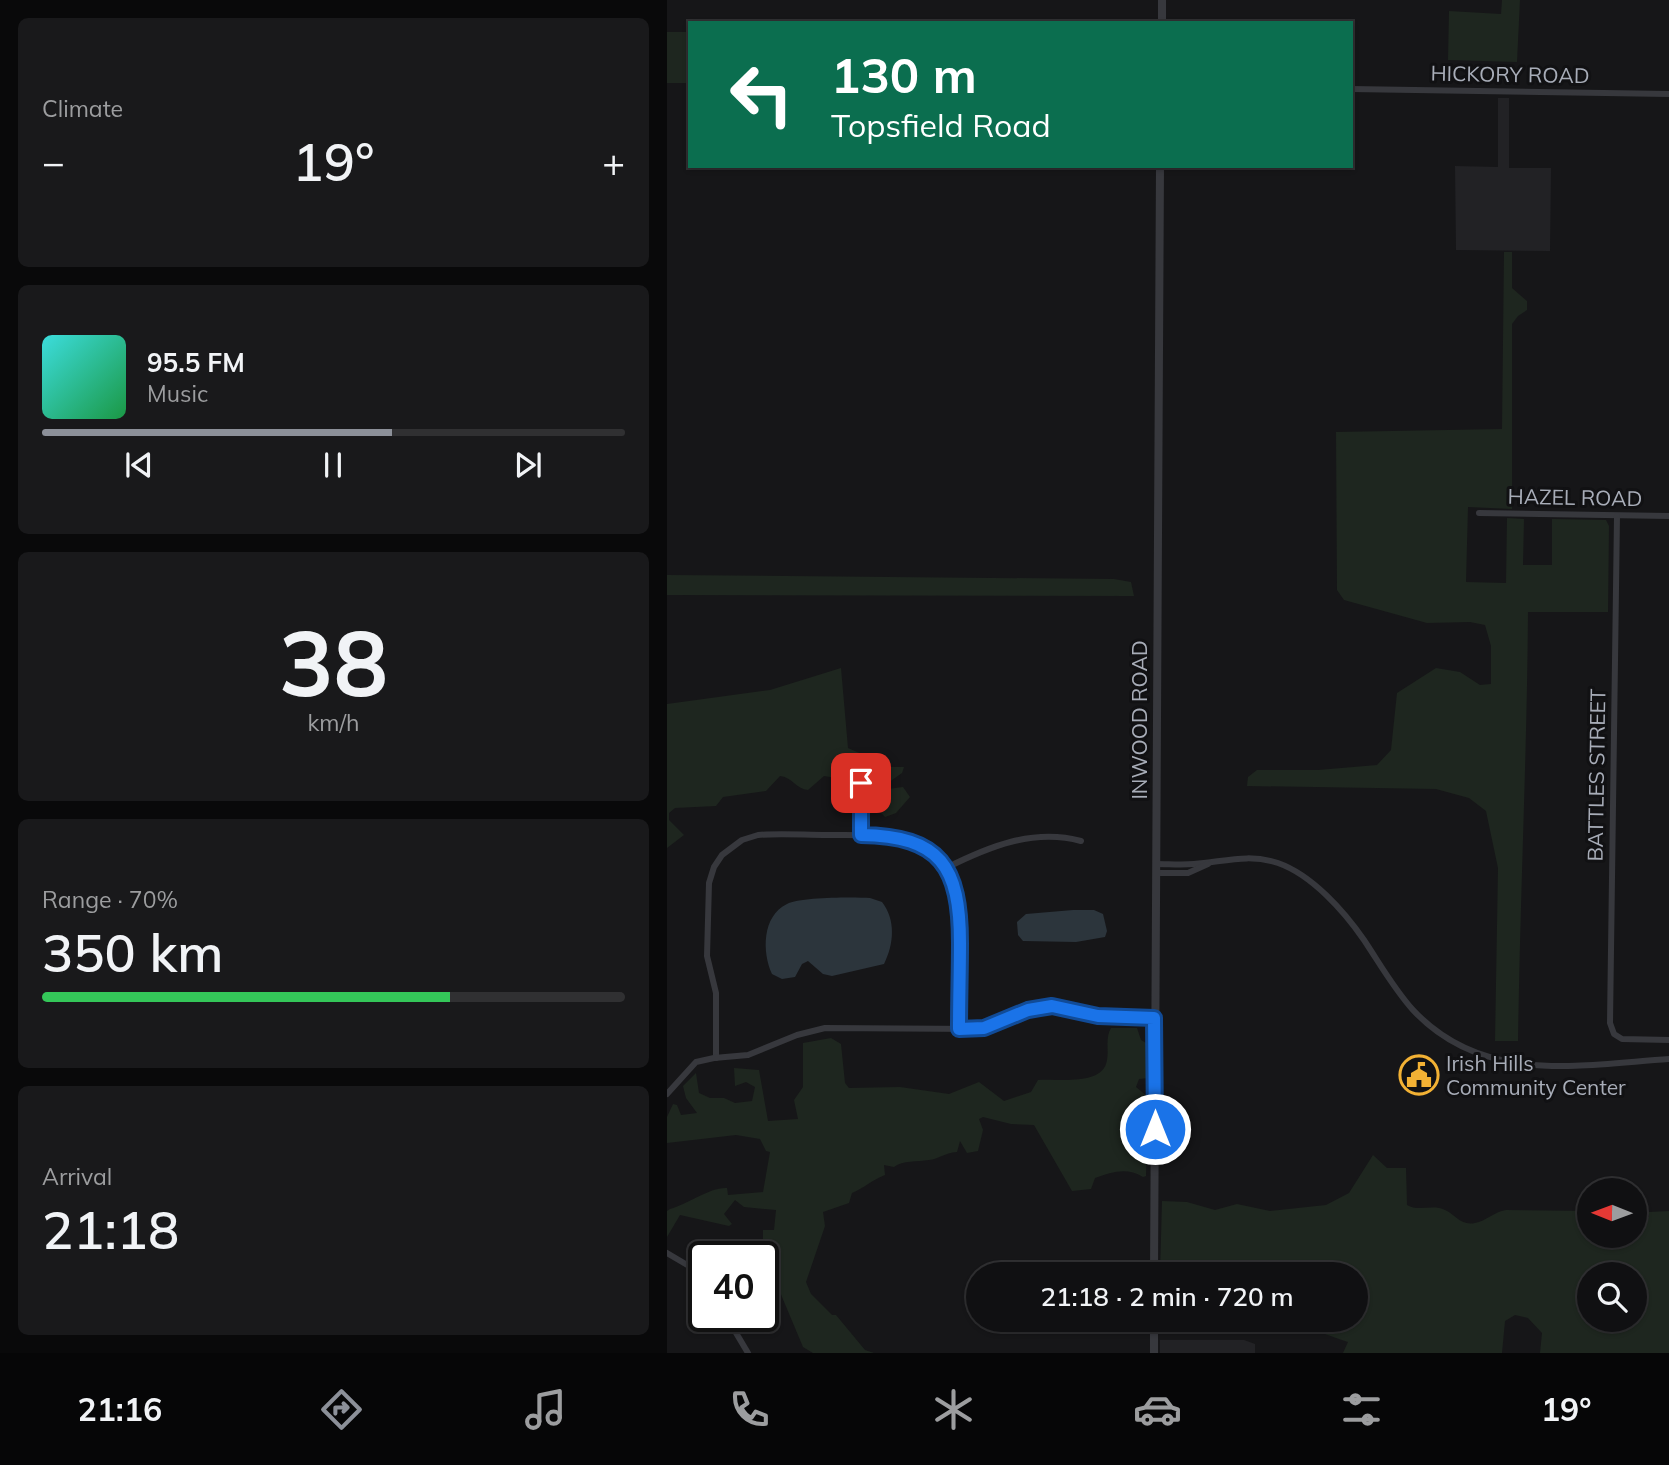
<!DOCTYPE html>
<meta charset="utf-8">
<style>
body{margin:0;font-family:Mulish,sans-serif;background:#19191b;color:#f1f3f6;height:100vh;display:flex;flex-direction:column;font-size:26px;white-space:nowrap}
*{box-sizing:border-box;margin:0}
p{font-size:23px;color:#9c9d9f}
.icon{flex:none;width:38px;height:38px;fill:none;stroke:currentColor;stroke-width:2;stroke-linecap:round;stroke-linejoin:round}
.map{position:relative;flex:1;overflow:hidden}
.sheet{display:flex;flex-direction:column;gap:18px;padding:18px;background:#09090a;width:667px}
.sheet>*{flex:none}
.guide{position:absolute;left:21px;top:21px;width:665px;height:147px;border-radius:0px;box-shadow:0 2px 5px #0004,0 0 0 2px #303032;background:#0b6e4f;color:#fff;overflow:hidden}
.needle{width:46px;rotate:271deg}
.fabs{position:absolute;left:910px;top:1178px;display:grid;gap:14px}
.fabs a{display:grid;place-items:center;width:70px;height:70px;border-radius:50%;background:#101012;box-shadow:0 2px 5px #0004,0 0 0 2px #303032;font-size:35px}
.speed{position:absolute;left:21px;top:1241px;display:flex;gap:14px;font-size:35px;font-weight:700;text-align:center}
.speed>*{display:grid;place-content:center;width:91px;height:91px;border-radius:50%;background:#101012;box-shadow:0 2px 5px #0004,0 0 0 2px #303032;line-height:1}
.speed .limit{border:4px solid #111;border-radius:10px;background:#fff;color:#111}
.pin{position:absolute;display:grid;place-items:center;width:60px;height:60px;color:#fff;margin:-30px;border-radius:14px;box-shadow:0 4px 10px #0006}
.me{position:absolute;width:77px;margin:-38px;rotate:0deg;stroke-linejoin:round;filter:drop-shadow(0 0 5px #0008)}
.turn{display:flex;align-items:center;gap:24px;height:147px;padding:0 28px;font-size:32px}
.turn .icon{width:91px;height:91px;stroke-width:2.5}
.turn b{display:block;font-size:49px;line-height:60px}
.big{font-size:52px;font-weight:600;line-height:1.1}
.sheet .tile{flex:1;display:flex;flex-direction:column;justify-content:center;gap:10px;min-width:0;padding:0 24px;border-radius:10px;background:#19191b}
.sheet .dial{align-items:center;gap:0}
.dial b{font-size:91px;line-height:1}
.song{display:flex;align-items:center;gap:21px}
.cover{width:84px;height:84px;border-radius:10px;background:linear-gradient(135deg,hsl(180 70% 55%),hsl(140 70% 35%))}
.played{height:7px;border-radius:4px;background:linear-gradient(90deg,#8c9099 60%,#303032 60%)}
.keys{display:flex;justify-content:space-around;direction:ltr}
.heat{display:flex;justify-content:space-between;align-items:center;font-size:38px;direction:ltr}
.charge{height:10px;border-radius:5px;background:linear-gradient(90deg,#34c759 70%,#303032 0)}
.trip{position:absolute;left:299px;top:1262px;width:402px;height:70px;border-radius:35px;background:#101012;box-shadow:0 2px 5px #0004,0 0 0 2px #303032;font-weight:600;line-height:70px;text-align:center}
.dock{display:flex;height:112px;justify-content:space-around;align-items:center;background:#060607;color:#9c9d9f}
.dock .icon{width:49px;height:49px}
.dock .selected{color:#8c9099}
.dock b{font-size:32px;color:#f1f3f6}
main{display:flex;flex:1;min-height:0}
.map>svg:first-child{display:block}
</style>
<main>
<section class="sheet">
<div class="tile"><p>Climate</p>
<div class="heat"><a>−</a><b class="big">19°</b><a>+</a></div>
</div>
<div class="tile">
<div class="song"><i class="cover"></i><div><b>95.5 FM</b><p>Music</p></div></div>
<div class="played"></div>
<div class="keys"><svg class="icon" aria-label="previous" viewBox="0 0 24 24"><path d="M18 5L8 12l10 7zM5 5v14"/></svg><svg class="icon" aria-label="pause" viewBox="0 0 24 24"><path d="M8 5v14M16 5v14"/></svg><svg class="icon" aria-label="next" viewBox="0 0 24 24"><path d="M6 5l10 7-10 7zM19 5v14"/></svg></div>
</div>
<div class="tile dial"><b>38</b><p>km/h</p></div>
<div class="tile"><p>Range · 70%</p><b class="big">350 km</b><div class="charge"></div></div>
<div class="tile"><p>Arrival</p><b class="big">21:18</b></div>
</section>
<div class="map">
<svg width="1003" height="1353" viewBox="0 0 1003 1353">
<rect width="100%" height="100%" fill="#161618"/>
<g fill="#222225">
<path d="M 831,98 L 842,98 L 842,168 L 884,168 L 883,251 L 789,250 L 788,166 L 831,167 Z"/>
<path d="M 493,1340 L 577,1340 L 588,1344 L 588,1353 L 493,1353 Z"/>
</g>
<g fill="#1e261f" fill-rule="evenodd">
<path d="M 835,0 L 853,0 L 850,62 L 781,60 L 782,11 L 834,14 Z"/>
<rect x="0" y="32" width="23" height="51"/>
<path d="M 837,252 L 845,252 L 845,288 L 860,301 L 860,310 L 851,316 L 845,324 L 845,509 L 801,507 L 799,582 L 839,583 L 840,518 L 857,519 L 856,565 L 885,565 L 885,519 L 939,520 L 942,526 L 941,612 L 861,612 C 860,755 853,898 851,1041 L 828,1041 L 831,868 L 819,811 L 802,798 L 769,789 L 580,786 L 581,777 L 590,770 L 651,770 L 710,765 L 724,750 L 730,693 L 769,668 L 793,672 L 813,685 L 824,684 L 824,646 L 818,625 L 803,622 L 760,623 L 677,600 L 670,590 L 669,432 L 835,429 Z"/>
<path d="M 0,575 L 447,579 L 464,582 L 467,596 L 0,595 Z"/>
<path d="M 174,668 L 181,748 L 199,756 L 204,767 L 237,767 L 235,773 L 218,785 L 221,789 L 236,787 L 243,797 L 229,813 L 218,817 L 201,799 L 199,788 L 163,777 L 157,776 L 141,790 C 129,789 125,777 113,776 L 99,791 L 56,797 L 49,806 L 8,808 L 2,813 L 2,820 L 17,835 L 0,848 L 0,704 L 103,690 Z"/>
<path d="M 444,1028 L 470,1028 L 474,1040 L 481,1044 L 483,1078 L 472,1079 L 469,1087 L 481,1097 L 479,1176 L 476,1177 C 460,1167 445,1172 428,1178 L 424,1189 L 405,1191 L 367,1125 L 344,1124 L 316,1117 L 312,1119 L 316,1130 L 311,1151 L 300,1153 L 293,1141 L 290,1152 C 277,1153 272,1159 262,1160 C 250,1162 236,1160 227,1167 L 217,1165 L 218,1175 C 205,1180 197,1188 185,1193 L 182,1203 L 156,1212 L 158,1226 L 139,1282 L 144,1294 L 165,1315 L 169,1315 L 198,1350 L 207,1353 L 146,1353 L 136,1347 L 110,1285 L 96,1290 L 96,1230 L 107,1230 L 109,1210 L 77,1207 L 68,1200 L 57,1214 L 65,1224 L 62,1226 L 13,1215 L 0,1237 L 0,1211 L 3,1209 C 21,1204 43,1187 60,1188 L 61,1195 L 96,1192 L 103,1152 L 99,1151 L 93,1139 L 69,1135 L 0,1143 L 0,1117 L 6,1104 L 10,1105 L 14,1115 L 30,1113 L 19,1098 L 16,1086 L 29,1073 L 32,1093 L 43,1098 L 57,1098 L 68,1103 L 85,1101 L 88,1087 L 79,1082 L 68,1086 L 67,1068 L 92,1070 L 101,1121 L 131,1119 L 127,1100 L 136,1087 L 136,1043 L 164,1038 L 174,1044 L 178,1083 L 182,1088 L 233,1087 L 282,1094 L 312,1082 L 337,1101 L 364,1092 L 371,1080 C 390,1078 436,1087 440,1060 C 442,1050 438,1038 444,1028 Z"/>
<path d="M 706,1155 L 720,1168 L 739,1168 L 740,1205 C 751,1212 766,1204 778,1210 C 789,1215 794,1226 808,1223 C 819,1221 827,1212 839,1210 L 922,1211 L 922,1236 L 968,1236 L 968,1217 L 982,1217 L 982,1212 L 1002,1211 L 1002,1353 L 873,1353 L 875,1333 L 861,1318 L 848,1315 L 838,1321 L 835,1353 L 676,1353 L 681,1342 C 668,1338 655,1332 642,1329 C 628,1326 609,1340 602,1320 L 690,1320 L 690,1274 L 493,1274 L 495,1201 L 520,1202 L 548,1210 L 570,1204 L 603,1211 L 659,1205 L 682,1193 ZM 922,1274 L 968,1274 L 968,1320 L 922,1320 Z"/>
</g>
<g fill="#2c353c">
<path d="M 203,898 L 215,902 C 229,920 227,944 217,964 L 165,976 L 156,974 L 141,961 L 135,964 L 128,977 L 115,979 L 105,974 C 95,952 95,916 120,904 C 133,897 186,897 203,898 Z"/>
<path d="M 406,910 L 427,910 L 436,914 L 440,931 L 438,937 L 409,942 L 356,941 L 351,935 L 350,922 L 359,914 Z"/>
</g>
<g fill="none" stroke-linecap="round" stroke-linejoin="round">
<g stroke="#37383d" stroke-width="6">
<path d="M 684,89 L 1003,94"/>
<path d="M 812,513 L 1003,516"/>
<path d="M 950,516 L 943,1023 L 947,1034 L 955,1039 L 1003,1040"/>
<path d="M 194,783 L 194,835"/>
<path d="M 489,864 C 502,864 514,865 527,864 C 556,862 581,853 611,863 C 645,875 677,911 697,940 C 713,964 727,989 746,1010 C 816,1085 912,1065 1003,1059"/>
<path d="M 279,868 C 321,847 366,828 414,841"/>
<path d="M 489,873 L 521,873 L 541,864"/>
<path d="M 49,1058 L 49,993 L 40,956 L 42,883 L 47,867 L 55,855 L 75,840 L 91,835 C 113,833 137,835 160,835 C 213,835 276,830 291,896 C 299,929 293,992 292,1029"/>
<path d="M 0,1094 L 29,1062 L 47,1058 L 81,1055 L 130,1035 L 158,1028 L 311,1029 L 361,1010 L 385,1006 L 431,1016 L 487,1018"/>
<path d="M 0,1253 L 22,1266 L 37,1281"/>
<path d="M 59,1316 L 81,1353"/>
</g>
<g stroke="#37383d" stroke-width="8">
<path d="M 495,23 L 495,0"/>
<path d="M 487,1274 L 493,166"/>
<path d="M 487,1320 L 487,1353"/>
</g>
</g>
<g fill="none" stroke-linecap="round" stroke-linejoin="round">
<g stroke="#114b97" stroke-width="18">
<path id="route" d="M 194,783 L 194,835 C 274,836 293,867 293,943 C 293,971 292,1000 292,1029 L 317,1028 L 361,1010 L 385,1006 L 431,1016 L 487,1018 L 488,1129"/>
</g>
<use href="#route" stroke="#1a73e8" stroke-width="12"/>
</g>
<defs>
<g id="civic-ring" transform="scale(2.0125)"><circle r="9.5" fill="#111113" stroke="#f2b134" stroke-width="1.5"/><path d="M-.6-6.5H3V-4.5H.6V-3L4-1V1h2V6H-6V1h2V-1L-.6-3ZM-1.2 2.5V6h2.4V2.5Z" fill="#f2b134"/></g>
</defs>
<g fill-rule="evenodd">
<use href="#civic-ring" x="752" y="1075"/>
</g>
<g text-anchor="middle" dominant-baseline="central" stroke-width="6" stroke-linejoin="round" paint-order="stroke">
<g font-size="21" fill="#a8adb8" stroke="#111113">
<text transform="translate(843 74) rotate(1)">HICKORY ROAD</text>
<text transform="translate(908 497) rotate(1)">HAZEL ROAD</text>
<text transform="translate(472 720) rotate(-90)">INWOOD ROAD</text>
<text transform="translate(929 775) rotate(-89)">BATTLES STREET</text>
</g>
<g font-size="21" fill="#a8adb8" stroke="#111113" text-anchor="start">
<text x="779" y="1063">Irish Hills<tspan x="779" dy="24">Community Center</tspan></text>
</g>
</g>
</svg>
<div class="fabs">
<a><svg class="needle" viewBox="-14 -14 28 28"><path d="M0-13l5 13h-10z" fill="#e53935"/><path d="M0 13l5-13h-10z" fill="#9c9d9f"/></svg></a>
<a><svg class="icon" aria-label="search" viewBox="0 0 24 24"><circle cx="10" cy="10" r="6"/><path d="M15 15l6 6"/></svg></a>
</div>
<div class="speed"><div class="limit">40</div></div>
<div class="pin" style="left:194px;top:783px;background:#d93025"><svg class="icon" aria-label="arrive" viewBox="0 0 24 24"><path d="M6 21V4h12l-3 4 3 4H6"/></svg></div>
<svg class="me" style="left:488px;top:1129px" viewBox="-20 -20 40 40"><circle r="17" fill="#1a73e8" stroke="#fff" stroke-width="3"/><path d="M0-11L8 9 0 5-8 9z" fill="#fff"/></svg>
<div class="trip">21:18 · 2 min · 720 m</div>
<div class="guide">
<div class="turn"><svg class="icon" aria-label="left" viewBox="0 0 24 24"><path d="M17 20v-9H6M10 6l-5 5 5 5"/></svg><div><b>130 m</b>Topsfield Road</div></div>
</div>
</div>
</main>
<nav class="dock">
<b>21:16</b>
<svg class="icon selected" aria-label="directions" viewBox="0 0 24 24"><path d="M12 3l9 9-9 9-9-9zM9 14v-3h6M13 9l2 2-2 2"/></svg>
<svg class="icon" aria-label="music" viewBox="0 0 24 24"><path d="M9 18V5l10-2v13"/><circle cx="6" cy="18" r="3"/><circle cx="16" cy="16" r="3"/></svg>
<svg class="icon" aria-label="phone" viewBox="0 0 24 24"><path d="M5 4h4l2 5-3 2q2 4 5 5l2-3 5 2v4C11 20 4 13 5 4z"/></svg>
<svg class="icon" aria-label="climate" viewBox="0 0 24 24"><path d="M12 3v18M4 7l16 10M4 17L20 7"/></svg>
<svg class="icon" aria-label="car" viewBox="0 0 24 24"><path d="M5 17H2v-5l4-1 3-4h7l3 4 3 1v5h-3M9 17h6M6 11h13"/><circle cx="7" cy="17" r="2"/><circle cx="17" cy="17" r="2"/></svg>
<svg class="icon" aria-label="filters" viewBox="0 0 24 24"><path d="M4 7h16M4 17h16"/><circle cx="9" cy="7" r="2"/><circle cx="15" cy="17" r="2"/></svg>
<b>19°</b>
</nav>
